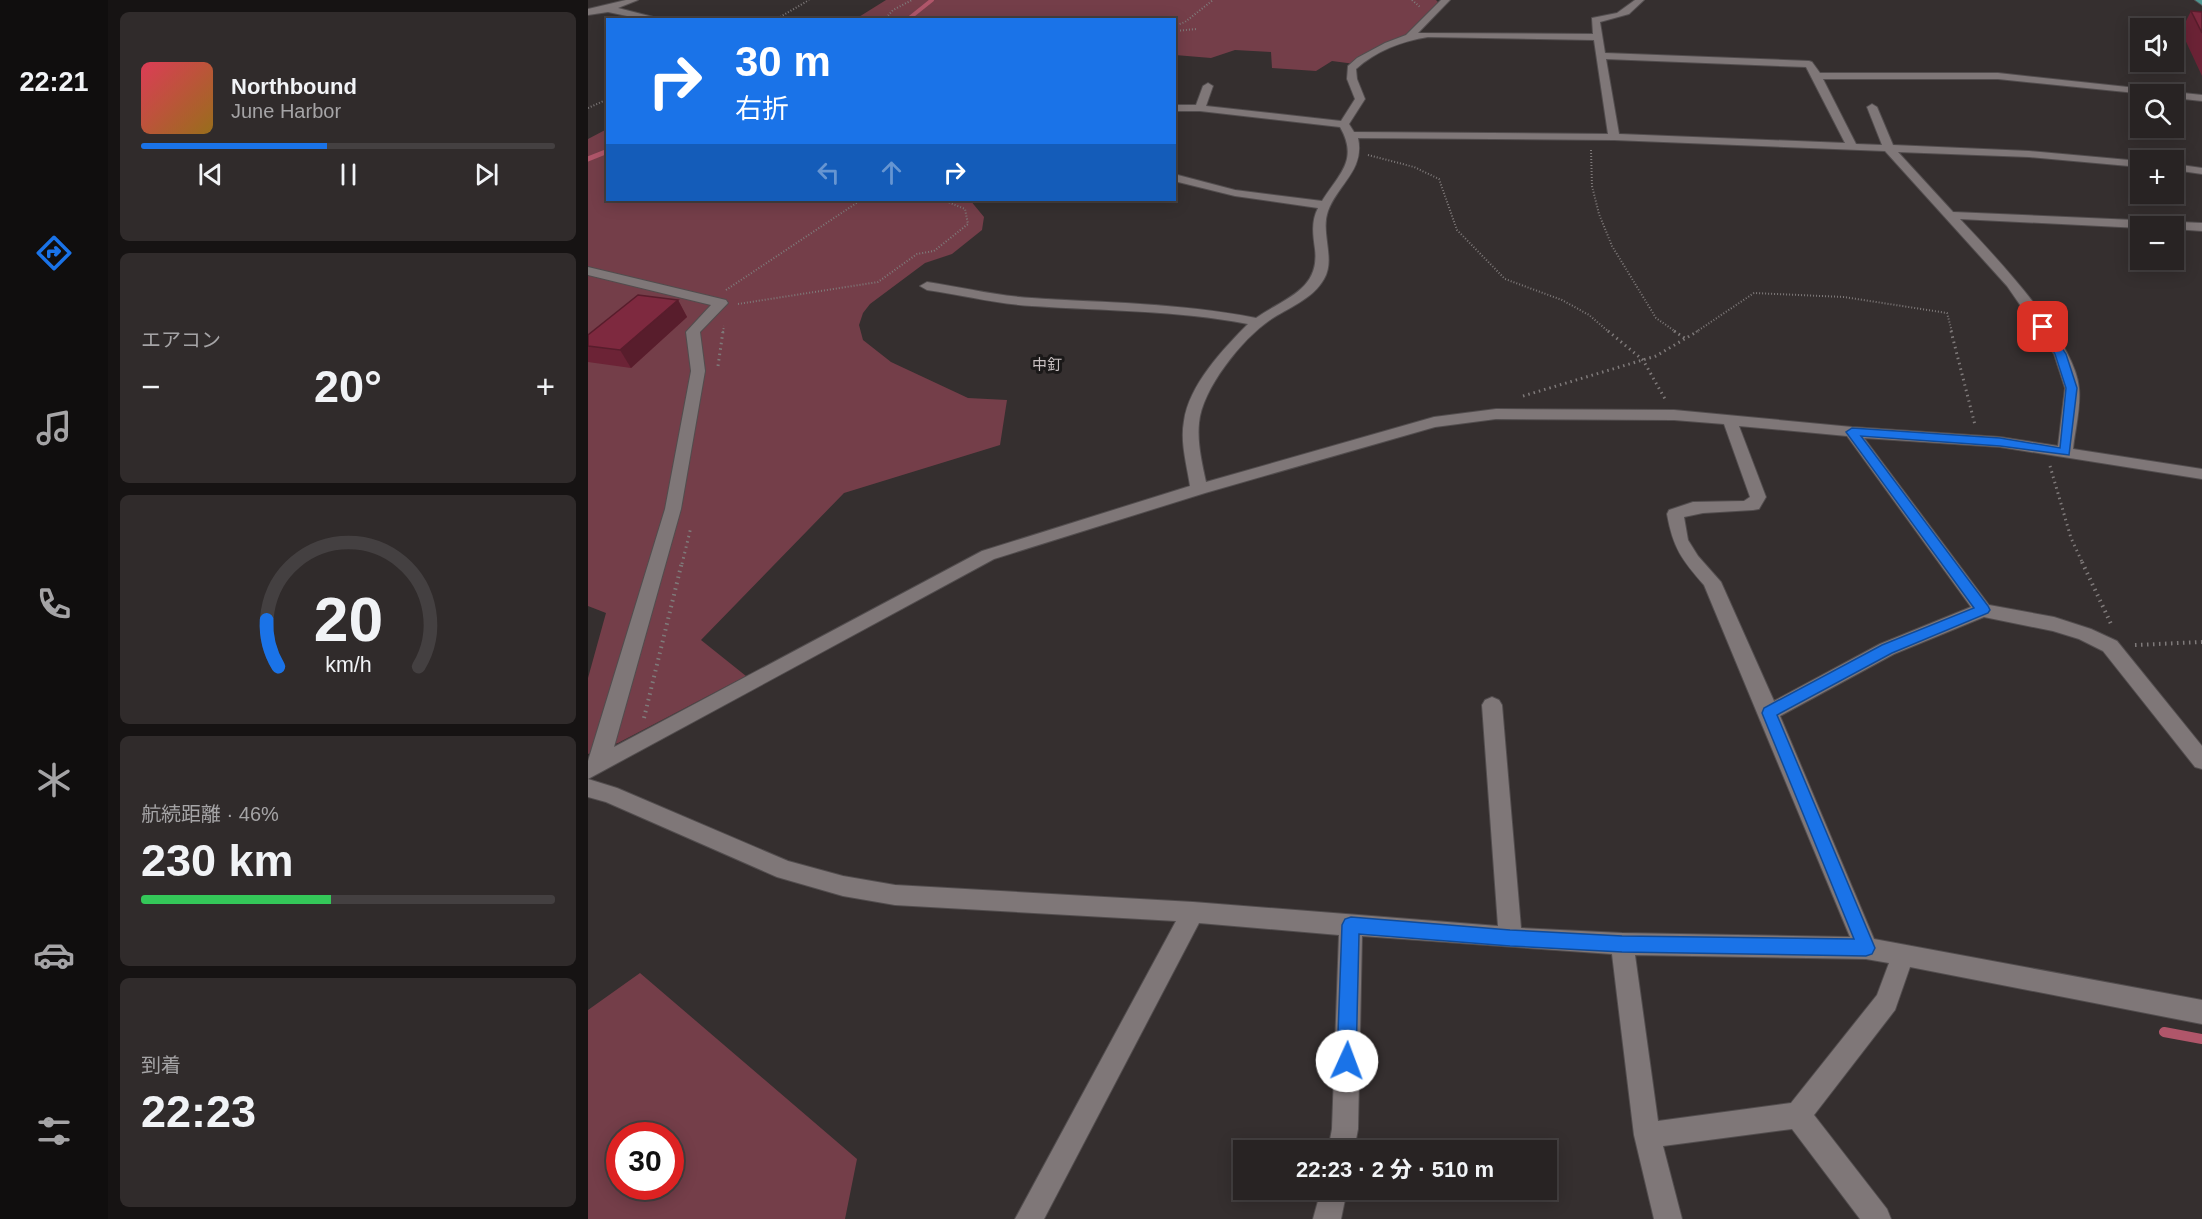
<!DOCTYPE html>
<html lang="ja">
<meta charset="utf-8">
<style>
body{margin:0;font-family:Helvetica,"Noto Sans JP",sans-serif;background:#302b2b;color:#f1f3f6;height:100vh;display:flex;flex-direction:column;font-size:22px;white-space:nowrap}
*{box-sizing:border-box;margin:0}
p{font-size:20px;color:#a5a4a6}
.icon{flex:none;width:33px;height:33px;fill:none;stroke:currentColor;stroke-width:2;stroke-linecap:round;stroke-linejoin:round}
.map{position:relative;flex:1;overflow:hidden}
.sheet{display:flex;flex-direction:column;gap:12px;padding:12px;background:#161313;width:480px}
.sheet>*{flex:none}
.banner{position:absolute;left:18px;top:18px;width:570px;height:183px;border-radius:0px;box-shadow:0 3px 15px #0003,0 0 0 2px #444041;background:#1a73e8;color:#fff;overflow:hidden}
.fabs{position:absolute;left:1542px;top:18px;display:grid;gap:12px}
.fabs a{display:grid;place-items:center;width:54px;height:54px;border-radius:0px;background:#282323;box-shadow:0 3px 15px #0003,0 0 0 2px #444041;font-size:30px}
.speed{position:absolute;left:18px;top:1122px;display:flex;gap:12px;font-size:30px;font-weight:700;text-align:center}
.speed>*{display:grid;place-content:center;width:78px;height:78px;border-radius:50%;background:#282323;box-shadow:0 3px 15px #0003,0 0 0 2px #444041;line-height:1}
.speed .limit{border:9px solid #d22;background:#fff;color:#111}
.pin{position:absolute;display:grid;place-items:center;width:51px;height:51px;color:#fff;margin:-26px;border-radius:12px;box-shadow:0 3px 9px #0006}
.me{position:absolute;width:66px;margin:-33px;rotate:2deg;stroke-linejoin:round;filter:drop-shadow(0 0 4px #0008)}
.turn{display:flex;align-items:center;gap:21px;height:126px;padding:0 30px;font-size:27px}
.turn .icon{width:78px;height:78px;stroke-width:2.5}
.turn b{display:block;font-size:42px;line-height:51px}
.lanes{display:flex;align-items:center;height:57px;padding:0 30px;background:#0003;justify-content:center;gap:30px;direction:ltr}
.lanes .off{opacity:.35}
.big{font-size:45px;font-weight:800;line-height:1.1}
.sheet .widget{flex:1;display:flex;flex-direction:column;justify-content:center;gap:9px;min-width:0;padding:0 21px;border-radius:9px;background:#302b2b}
.sheet .dial{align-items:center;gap:0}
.dial svg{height:156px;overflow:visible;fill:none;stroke:#444041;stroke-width:7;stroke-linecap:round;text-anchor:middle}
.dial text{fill:#f1f3f6;stroke:none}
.song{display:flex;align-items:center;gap:18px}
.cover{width:72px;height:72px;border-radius:9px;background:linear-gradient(135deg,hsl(350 70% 55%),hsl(40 70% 35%))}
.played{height:6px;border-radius:3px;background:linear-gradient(90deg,#1a73e8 45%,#444041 45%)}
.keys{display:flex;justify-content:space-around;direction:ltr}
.heat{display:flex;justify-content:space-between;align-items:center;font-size:33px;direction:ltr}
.charge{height:9px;border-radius:4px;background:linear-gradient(90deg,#34c759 46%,#444041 0)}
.trip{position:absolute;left:645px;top:1140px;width:324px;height:60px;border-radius:0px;background:#282323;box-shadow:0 3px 15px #0003,0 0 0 2px #444041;font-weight:800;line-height:60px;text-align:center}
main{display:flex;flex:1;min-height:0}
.tabs{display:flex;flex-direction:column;width:108px;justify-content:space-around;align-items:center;background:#100e0e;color:#a5a4a6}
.tabs .icon{width:42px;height:42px}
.tabs .current{color:#1a73e8}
.tabs b{font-size:27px;color:#f1f3f6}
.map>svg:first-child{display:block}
</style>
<main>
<nav class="tabs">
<b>22:21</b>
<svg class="icon current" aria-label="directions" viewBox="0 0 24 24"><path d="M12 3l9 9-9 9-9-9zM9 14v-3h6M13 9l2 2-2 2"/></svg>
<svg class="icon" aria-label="music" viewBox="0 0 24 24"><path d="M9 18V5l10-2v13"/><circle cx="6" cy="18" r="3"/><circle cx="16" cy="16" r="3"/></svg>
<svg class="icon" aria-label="phone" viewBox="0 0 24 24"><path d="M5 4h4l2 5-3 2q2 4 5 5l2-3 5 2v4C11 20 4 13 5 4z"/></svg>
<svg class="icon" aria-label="climate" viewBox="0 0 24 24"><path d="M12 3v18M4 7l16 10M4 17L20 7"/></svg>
<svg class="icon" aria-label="car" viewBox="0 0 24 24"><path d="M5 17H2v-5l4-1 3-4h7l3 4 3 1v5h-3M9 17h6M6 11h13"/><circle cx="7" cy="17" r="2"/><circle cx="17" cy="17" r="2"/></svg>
<svg class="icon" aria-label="filters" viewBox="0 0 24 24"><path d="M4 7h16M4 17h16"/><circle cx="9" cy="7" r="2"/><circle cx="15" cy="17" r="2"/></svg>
</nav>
<section class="sheet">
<div class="widget">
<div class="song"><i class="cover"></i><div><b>Northbound</b><p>June Harbor</p></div></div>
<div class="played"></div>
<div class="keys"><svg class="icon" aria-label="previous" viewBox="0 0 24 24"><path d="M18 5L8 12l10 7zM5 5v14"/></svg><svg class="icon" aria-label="pause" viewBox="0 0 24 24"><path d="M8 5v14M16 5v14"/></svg><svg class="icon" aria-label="next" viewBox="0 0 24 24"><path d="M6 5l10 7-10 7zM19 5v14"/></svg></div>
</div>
<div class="widget"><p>エアコン</p>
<div class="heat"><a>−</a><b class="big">20°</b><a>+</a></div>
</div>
<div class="widget dial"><svg viewBox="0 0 100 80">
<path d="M14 69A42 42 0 1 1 86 69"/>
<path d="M14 69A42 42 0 0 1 8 45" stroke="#1a73e8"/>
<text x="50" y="56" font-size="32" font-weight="700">20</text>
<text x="50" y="72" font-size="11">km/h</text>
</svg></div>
<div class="widget"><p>航続距離 · 46%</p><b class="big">230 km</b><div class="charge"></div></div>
<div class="widget"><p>到着</p><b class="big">22:23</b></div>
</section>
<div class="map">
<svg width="1614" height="1219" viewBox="0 0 1614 1219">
<rect width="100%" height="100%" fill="#352f2f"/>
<g fill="#743e49" fill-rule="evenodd">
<path d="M 298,0 L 848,0 L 853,5 L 825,33 L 767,64 L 744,61 L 728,71 L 684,68 L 683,52 L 647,50 L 623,58 L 587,55 L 586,20 L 266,20 Z"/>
<path d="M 19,129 L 20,200 L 382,200 L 396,217 L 394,230 L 364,254 L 337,263 L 282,304 L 275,313 L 271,325 L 275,340 L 303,362 L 380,398 L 419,400 L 412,445 L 256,493 L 113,640 L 158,676 L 30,743 L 0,754 L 0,678 L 18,613 L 0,606 L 0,139 Z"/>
<path d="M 52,973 L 269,1159 L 257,1219 L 0,1219 L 0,1010 ZM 32,1136 L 82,1136 L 82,1186 L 32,1186 Z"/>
</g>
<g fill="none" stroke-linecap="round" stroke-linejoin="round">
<path stroke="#b0566a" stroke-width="4" d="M 319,20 L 344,0"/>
<path stroke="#b0566a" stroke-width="5" d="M 0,159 L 20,151"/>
<path stroke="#b0566a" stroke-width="10" d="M 1576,1032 L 1614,1039"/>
<g stroke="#524d4e" stroke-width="2">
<g id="minor">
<path d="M 38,0 L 50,0 L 30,8 L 77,20 L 58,20 L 20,12 L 0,15 L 0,9 Z"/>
<path d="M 853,0 L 862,0 L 830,33 L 1005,34 L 1004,18 L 1029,13 L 1047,0 L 1056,0 L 1041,14 L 1012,22 L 1017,53 L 1221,61 L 1224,62 L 1232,73 L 1410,73 L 1614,95 L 1614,101 L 1586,98 L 1586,94 L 1558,94 L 1410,79 L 1235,79 L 1268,144 L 1294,145 L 1279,107 L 1284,104 L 1289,107 L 1305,145 L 1441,151 L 1552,161 L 1552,167 L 1441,157 L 1310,152 L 1365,212 L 1614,223 L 1614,231 L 1586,229 L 1586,226 L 1552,228 L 1372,219 C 1406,255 1487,340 1491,388 C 1493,407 1487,430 1485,449 L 1614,469 L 1614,479 L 1412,447 L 1276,438 L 1401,605 L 1466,617 L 1503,629 L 1529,641 L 1614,746 L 1614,769 L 1607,767 L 1515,651 L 1491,639 L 1465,631 L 1396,617 L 1306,654 L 1192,716 L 1286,939 L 1614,1000 L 1614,1024 L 1322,967 L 1307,1010 L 1226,1115 L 1299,1209 L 1303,1219 L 1272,1219 L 1204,1129 L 1075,1146 L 1094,1219 L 1066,1219 L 1046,1135 L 1024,954 L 774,936 L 770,1129 L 766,1150 L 740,1150 L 744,1129 L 751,935 L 611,923 L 456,1219 L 427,1219 L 588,921 L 307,905 L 255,896 L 189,877 L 18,802 L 0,797 L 0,761 L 77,509 L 103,371 L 98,332 L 123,305 L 0,275 L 0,267 L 138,300 L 140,303 L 112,332 L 117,371 L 93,509 L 26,747 L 394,551 L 602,486 C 599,465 592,443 596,421 C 601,385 635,349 660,324 C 588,310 517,311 444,306 C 409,304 374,295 339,290 L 332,286 L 339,282 C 373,287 409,296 444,298 C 519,303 593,303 668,318 C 696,298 732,290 727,249 C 725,235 723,221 730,208 L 647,196 L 586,181 L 586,174 L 647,190 L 734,201 C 751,174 771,160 752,127 L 612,111 L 586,111 L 586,105 L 608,105 L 615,86 L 620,83 L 625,86 L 618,106 L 753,121 L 767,99 L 759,79 L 760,66 L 769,58 L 797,43 L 818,35 ZM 840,37 L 1006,40 L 1020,134 L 766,132 L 761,124 L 777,99 L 769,79 L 768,69 C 788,51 814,41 840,37 ZM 1018,59 L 1218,67 L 1257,143 L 1031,134 ZM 770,138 L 1026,140 L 1297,151 L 1419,286 L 1466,354 L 1477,388 L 1470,446 L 1412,437 L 1264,427 L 1086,410 L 908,409 L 846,417 L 618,482 C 614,463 609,443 611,423 C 614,389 654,339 682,320 C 700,308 725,299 736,279 C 748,259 732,233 740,211 C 750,184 777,170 770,138 ZM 908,419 L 1086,420 L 1136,424 L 1162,497 L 1156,501 L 1105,502 L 1081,510 L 1079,514 C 1085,548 1094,560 1116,585 L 1262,937 L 1034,933 L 933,928 L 914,705 L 911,700 L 904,697 L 897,700 L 894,705 L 910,926 L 605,902 L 307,885 L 255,876 L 200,861 L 29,788 L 0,779 L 406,559 L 617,493 L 847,427 ZM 1151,426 L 1259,436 L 1383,607 L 1292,644 L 1186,701 L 1133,582 L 1110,556 L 1100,540 L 1096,517 L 1115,513 L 1165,510 L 1171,509 L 1178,497 ZM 1047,955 L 1278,959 L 1301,963 L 1289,995 L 1203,1103 L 1070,1121 Z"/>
<path d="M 1586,164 L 1614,168 L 1614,174 L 1586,170 Z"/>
<path d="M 1586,257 L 1595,268 L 1594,271 L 1584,271 L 1578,260 L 1586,260 Z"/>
<path d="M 733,1190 L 759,1190 L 753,1219 L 725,1219 Z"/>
</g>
</g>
<g stroke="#524d4e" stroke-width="2">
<path id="major" d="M 1607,0 L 1614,0 L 1614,5 Z"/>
</g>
<g stroke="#7f7a7a" stroke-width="2" stroke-dasharray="1 2" stroke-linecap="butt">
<path d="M 824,0 L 832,7"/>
<path d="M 187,20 L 221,0"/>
<path d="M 296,20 L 305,10 L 324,0"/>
<path d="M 586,26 L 597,22 L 625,0"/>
<path d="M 586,31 L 609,29"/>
<path d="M 0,108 L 20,99"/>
<path d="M 1003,150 L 1004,186 L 1011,214 L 1024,246 L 1068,318 L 1088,332"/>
<path d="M 780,155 L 826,167 L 851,179 L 869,230 L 917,279 L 974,300 L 1001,315 L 1021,332"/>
<path d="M 138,290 L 273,200"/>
<path d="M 150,304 L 290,282 L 329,254 L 346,251 L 380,224 L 377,209 L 355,200"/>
<path d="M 135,332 L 136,326"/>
<path d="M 1108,332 L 1166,293 L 1256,297 L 1359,313 L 1364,332"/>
</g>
<g stroke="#7f7a7a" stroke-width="3" stroke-dasharray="1.5 4" stroke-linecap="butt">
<path d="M 1020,331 L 1055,360 L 1077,399"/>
<path d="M 1086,331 L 1098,339"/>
<path d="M 1363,331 L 1387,425"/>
<path d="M 130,366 L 135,331"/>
<path d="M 935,396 L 1068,356 L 1110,331"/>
<path d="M 1462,466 L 1483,538 L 1495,564"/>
<path d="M 94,564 L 103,527"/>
</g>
<g stroke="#7f7a7a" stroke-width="4" stroke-dasharray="1.5 4.5" stroke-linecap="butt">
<path d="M 1494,562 L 1524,626"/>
<path d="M 1547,645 L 1614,642"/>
<path d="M 56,718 L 94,562"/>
</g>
<use href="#minor" fill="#7f7778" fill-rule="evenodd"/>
<use href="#major" fill="#4d9691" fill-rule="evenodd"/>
</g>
<g fill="#6c2336">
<path d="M 1603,11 L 1614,12 L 1614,76 L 1593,31 Z"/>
<path d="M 90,300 L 99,317 L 43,368 L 0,362 L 0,335 Z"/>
</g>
<path fill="#581d2c" d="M 90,300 L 99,317 L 43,368 L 32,350 Z"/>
<g fill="#7e293f" stroke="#581d2c" stroke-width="1.5">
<path d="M 1603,11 L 1614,12 L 1614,33 Z"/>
<path d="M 50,295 L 90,300 L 32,350 L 0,346 L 0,335 Z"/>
</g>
<path fill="#1a73e8" stroke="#114b97" stroke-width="1.5" d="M 1455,324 L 1459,325 L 1478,354 L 1489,388 L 1481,455 L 1412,446 L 1273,436 L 1400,606 L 1402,610 L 1400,613 L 1304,653 L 1189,715 L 1287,948 L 1284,954 L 1278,956 L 1034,952 L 922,946 L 771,934 L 768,1061 L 765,1068 L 759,1071 L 752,1068 L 749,1061 L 754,925 L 757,919 L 763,917 L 922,930 L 1034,936 L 1266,939 L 1174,713 L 1176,708 L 1294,645 L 1386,608 L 1258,432 L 1264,428 L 1412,438 L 1472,448 L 1478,388 L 1467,354 L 1450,327 Z"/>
<g text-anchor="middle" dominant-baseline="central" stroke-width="6" stroke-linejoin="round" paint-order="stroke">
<g font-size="15" fill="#c8c0c1" stroke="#1a1818">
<text x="459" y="364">中釘</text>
</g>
</g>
</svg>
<div class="fabs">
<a><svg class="icon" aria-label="sound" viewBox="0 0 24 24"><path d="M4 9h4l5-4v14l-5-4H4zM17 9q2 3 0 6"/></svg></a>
<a><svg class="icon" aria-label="search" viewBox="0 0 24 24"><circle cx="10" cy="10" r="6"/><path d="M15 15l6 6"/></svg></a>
<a>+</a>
<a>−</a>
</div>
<div class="speed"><div class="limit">30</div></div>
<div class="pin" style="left:1455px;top:327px;background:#d93025"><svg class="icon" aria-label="arrive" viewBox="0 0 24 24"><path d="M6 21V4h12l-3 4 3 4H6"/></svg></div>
<svg class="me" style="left:759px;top:1061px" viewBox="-20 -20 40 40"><circle r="19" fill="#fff"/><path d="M0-13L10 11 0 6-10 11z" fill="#1a73e8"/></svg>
<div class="trip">22:23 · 2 分 · 510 m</div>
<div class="banner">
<div class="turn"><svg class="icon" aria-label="right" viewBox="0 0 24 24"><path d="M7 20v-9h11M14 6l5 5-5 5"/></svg><div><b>30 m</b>右折</div></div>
<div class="lanes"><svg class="icon off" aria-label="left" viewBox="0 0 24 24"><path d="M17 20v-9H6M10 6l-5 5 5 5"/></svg><svg class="icon off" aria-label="ahead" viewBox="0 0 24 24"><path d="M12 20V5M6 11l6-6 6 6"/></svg><svg class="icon" aria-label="right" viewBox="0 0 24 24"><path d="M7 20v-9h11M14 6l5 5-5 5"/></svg></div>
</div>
</div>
</main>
